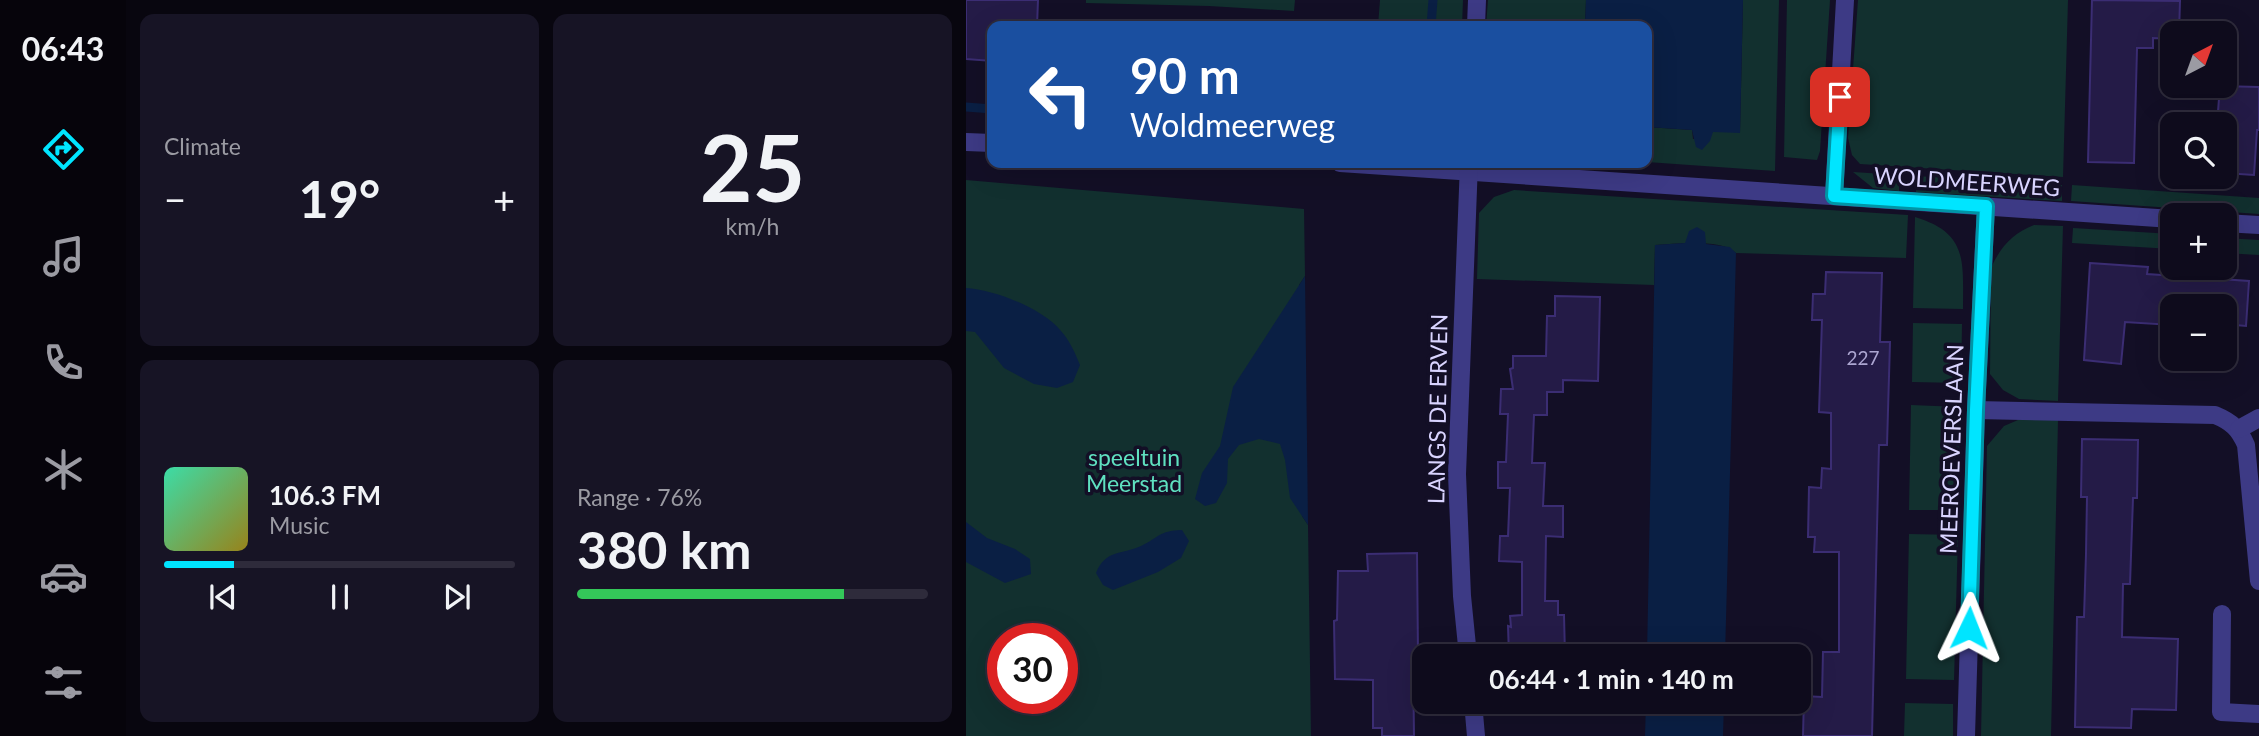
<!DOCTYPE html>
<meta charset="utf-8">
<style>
body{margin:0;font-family:Lato,sans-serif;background:#171425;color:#f1f3f6;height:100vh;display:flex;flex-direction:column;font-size:26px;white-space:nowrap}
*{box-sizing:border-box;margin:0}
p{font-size:23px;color:#9b9ba3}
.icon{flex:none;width:38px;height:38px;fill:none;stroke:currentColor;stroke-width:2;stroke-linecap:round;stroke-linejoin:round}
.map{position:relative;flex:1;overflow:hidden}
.sheet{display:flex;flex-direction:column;gap:14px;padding:14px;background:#08060f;width:840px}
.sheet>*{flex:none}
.top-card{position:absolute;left:21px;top:21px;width:665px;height:147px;border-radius:14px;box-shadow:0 7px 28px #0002,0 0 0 2px #2e2b3b;background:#1a4fa0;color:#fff;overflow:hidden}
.needle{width:46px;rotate:41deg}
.fabs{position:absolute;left:1194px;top:21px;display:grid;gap:14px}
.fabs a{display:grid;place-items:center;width:77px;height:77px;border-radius:14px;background:#0e0b1c;box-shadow:0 7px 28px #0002,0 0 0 2px #2e2b3b;font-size:35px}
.speed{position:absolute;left:21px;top:623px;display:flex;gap:14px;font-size:35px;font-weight:700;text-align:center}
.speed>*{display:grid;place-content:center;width:91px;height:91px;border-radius:50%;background:#0e0b1c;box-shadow:0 7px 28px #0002,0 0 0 2px #2e2b3b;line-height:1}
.speed .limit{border:10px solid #d22;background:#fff;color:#111}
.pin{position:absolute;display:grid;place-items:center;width:60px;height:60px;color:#fff;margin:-30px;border-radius:14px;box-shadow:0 4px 10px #0006}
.me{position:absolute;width:77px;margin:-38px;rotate:2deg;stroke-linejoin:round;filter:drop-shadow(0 0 5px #0008)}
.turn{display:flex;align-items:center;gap:24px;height:147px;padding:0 28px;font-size:32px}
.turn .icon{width:91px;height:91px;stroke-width:2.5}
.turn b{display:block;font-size:49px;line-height:60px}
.big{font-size:52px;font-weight:700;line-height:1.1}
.sheet .card{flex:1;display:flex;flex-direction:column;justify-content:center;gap:10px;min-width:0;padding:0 24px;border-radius:14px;background:#171425}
.sheet .dial{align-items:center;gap:0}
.dial b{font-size:91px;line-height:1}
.song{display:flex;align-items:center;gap:21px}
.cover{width:84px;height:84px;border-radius:10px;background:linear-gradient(135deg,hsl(160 70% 55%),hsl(50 70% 35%))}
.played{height:7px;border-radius:4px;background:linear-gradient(90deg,#00e5ff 20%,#2e2b3b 20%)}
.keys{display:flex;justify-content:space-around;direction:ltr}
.heat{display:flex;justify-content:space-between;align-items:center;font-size:38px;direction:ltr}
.charge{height:10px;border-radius:5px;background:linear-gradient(90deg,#34c759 76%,#2e2b3b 0)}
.sheet .tiles{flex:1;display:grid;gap:14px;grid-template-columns:repeat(2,1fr)}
.trip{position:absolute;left:446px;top:644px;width:399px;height:70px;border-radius:14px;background:#0e0b1c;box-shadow:0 7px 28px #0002,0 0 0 2px #2e2b3b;font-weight:700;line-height:70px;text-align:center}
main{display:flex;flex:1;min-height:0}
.tab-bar{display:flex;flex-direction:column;width:126px;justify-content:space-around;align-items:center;background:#06040b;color:#9b9ba3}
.tab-bar .icon{width:49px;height:49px}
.tab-bar .active{color:#00e5ff}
.tab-bar b{font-size:32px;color:#f1f3f6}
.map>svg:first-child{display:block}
</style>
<main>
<nav class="tab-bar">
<b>06:43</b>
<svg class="icon active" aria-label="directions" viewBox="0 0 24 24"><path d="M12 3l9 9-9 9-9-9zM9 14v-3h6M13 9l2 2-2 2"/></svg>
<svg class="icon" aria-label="music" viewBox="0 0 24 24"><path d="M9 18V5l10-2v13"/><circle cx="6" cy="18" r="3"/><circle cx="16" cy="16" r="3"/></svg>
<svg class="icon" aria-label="phone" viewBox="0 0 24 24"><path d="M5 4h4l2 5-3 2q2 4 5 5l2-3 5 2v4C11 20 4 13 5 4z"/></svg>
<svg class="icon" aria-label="climate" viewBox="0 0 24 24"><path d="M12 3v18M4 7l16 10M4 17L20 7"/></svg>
<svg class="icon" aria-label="car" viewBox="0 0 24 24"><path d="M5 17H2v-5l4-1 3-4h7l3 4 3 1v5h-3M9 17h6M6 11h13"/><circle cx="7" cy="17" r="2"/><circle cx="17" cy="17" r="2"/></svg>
<svg class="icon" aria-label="filters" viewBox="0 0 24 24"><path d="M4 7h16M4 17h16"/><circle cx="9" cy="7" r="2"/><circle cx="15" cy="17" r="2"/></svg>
</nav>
<section class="sheet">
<div class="tiles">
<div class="card"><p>Climate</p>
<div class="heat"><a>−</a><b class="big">19°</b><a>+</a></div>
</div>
<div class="card dial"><b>25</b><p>km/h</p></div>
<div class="card">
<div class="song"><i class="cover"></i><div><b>106.3 FM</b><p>Music</p></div></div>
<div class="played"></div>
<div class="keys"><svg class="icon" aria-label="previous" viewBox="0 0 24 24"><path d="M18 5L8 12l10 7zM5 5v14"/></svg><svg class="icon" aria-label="pause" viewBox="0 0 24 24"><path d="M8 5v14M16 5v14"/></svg><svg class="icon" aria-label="next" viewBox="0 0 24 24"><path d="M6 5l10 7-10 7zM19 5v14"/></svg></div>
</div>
<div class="card"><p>Range · 76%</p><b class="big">380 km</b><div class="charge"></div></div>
</div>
</section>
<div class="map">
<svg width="1293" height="736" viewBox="0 0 1293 736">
<rect width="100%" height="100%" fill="#130f26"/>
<g fill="#12302f" fill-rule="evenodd">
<path d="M 120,0 L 329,0 L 328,11 L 243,6 L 120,3 Z"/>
<path d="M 414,0 L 497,0 L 496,26 L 412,26 Z"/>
<path d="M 522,0 L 620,0 L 619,26 L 520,26 Z"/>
<path d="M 777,0 L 813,0 L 809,171 L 681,162 L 681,127 L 726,130 L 727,139 L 747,132 L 774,132 Z"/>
<path d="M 821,0 L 864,0 L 854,151 L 851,160 L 818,157 Z"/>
<path d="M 892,0 L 1102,0 L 1097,177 L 894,164 L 886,155 L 882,138 Z"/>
<path d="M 887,172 L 933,175 L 933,191 L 907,188 Z"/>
<path d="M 950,176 L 1096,185 L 1096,201 L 950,192 Z"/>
<path d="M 0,180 L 338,209 L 339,276 L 333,285 L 336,516 L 342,525 L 345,736 L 0,736 ZM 37,639 L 96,639 L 96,698 L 37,698 Z"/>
<path d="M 1106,185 L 1293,198 L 1293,214 L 1105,201 Z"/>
<path d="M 548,190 L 942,215 L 940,258 L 770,253 C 755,238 709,244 689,245 L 688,285 L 511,279 L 513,213 L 528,197 Z"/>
<path d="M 949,217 C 1002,233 997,261 997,309 L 947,308 Z"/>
<path d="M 1068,225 L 1097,226 L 1092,401 L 1053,399 L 1037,390 L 1024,374 L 1025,268 C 1035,246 1046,234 1068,225 Z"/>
<path d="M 1107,228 L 1206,234 L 1206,249 L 1106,243 Z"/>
<path d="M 1258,238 L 1293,240 L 1293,255 L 1258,253 Z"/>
<path d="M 947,323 L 996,324 L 995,383 L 946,382 Z"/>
<path d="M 945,405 L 994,407 L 992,510 L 943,510 Z"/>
<path d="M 1052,420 L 1092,420 L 1085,736 L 1015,736 L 1021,446 L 1038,426 Z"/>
<path d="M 943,534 L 992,535 L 988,680 L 940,679 Z"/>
<path d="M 939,703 L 987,704 L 987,736 L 938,736 Z"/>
</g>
<g fill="#0a1f44">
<path d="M 620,0 L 777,0 L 774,133 L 747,132 L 744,141 L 736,150 L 730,147 L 726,130 L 681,127 L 681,26 L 619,26 Z"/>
<path d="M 731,227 L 739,232 L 740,244 L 764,247 L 770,253 L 759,656 L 681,656 L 689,245 L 719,243 L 723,231 Z"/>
<path d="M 339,276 L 342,525 L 324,498 L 319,460 L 314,444 L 293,439 L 273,445 L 262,459 L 261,483 L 250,503 L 239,506 L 229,499 L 236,473 L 254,446 L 267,387 Z"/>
<path d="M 0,288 C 29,290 76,308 95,331 C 104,341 109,353 114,365 L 107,382 L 91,388 L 68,384 L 38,368 L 9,332 L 0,331 Z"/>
<path d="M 0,522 L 21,538 L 49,549 L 64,559 L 65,574 L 39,583 L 0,562 Z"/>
<path d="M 216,530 L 223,541 L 215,558 L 192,572 L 147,590 L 137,585 L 130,573 C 140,549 155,555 175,546 C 194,537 192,531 216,530 Z"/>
<path d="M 680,702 L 758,702 L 757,736 L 679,736 Z"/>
</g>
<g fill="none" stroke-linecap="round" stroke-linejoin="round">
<g stroke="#0a1f44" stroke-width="9">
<path d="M 465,26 L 467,0"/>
<path d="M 0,107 L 26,109"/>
</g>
</g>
<g fill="#241b47" stroke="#3b2d73" stroke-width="2">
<path d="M 0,0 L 72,0 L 71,26 L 26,26 L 26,61 L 0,59 Z"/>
<path d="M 1126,0 L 1214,1 L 1213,33 L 1206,33 L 1206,39 L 1187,38 L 1187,48 L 1171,48 L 1168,163 L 1122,162 Z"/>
<path d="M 1254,86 L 1293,87 L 1293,130 L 1291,130 L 1288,175 L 1258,173 L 1258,124 L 1251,124 Z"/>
<path d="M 1124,263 L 1182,267 L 1181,274 L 1283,281 L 1280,326 L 1258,324 L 1258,306 L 1206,306 L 1206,325 L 1159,322 L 1155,364 L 1118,360 Z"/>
<path d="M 860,272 L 916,273 L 914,342 L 924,342 L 921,445 L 913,445 L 906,736 L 837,736 L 838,696 L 856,697 L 857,652 L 873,652 L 873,552 L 848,552 L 849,537 L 842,537 L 843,487 L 855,488 L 856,468 L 865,469 L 865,413 L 853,412 L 856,320 L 846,320 L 847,294 L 859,294 Z"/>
<path d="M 589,296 L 634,297 L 632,381 L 597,380 L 597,392 L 581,392 L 581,415 L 568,415 L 566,463 L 579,463 L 577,506 L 597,506 L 597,537 L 580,536 L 579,601 L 592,601 L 592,615 L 598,615 L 599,656 L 543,656 L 542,626 L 545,627 L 544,616 L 556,615 L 556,562 L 533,561 L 534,536 L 542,536 L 544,488 L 532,488 L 532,462 L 540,462 L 542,414 L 534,414 L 535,389 L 547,389 L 544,369 L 547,368 L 547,356 L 580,356 L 581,316 L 589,316 Z"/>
<path d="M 1116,439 L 1172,440 L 1171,498 L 1167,498 L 1164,584 L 1157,584 L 1156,637 L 1212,639 L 1210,710 L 1166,709 L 1165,728 L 1109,727 L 1111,617 L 1118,617 L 1120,554 L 1121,497 L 1115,497 Z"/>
<path d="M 451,553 L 452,655 L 447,654 L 448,736 L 416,736 L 416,728 L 407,728 L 407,680 L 369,679 L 368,621 L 371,620 L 372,571 L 402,571 L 401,554 Z"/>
</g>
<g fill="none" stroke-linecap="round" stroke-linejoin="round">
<g stroke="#3d3a85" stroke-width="18">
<path d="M 510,26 L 511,0"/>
<path d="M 0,142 L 26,143"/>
<path d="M 374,163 L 1206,219"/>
<path d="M 868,196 L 879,0"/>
<path d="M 1258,223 L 1293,225"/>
<path d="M 1010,410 L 1249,415 C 1266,422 1273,429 1280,445 L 1293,581"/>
<path d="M 1273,429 L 1293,418"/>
<path d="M 1256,614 L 1255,712 L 1293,714"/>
<path d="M 502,656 L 496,596 L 491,474 L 503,163"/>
<path d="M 507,702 L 510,736"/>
<path d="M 1000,736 L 1010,410 L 1020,206"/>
</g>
</g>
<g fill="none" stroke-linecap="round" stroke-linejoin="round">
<g stroke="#0095a6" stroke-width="18">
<path id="route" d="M 874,97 L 868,196 L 1020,206 L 1010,410 L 1003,628"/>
</g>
<use href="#route" stroke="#00e5ff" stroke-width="12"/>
</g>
<g text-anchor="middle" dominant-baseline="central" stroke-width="7" stroke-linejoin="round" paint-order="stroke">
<g font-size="19" fill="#aca6d1">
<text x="897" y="357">227</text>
</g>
<g font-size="23" fill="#d9d4ff" stroke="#130f26">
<text transform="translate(1001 181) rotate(4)">WOLDMEERWEG</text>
<text transform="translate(471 409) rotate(-89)">LANGS DE ERVEN</text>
<text transform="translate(985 449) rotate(-88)">MEEROEVERSLAAN</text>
</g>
<g font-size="23" fill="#5fe0c0" stroke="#130f26">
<text x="168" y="457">speeltuin<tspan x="168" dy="26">Meerstad</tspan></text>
</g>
</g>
</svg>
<div class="fabs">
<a><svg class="needle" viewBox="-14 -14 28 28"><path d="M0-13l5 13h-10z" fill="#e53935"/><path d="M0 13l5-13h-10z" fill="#9b9ba3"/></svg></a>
<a><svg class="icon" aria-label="search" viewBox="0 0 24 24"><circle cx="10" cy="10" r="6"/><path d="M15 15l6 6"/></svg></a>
<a>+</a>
<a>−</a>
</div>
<div class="speed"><div class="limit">30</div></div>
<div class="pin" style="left:874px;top:97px;background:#d93025"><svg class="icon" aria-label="arrive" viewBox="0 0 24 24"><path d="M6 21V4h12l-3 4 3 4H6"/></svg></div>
<svg class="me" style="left:1003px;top:628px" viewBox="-20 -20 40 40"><path d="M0-17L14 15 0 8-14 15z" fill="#00e5ff" stroke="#fff" stroke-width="4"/></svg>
<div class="trip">06:44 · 1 min · 140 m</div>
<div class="top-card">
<div class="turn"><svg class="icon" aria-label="left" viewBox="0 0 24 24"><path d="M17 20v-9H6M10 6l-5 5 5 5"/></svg><div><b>90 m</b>Woldmeerweg</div></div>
</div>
</div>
</main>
